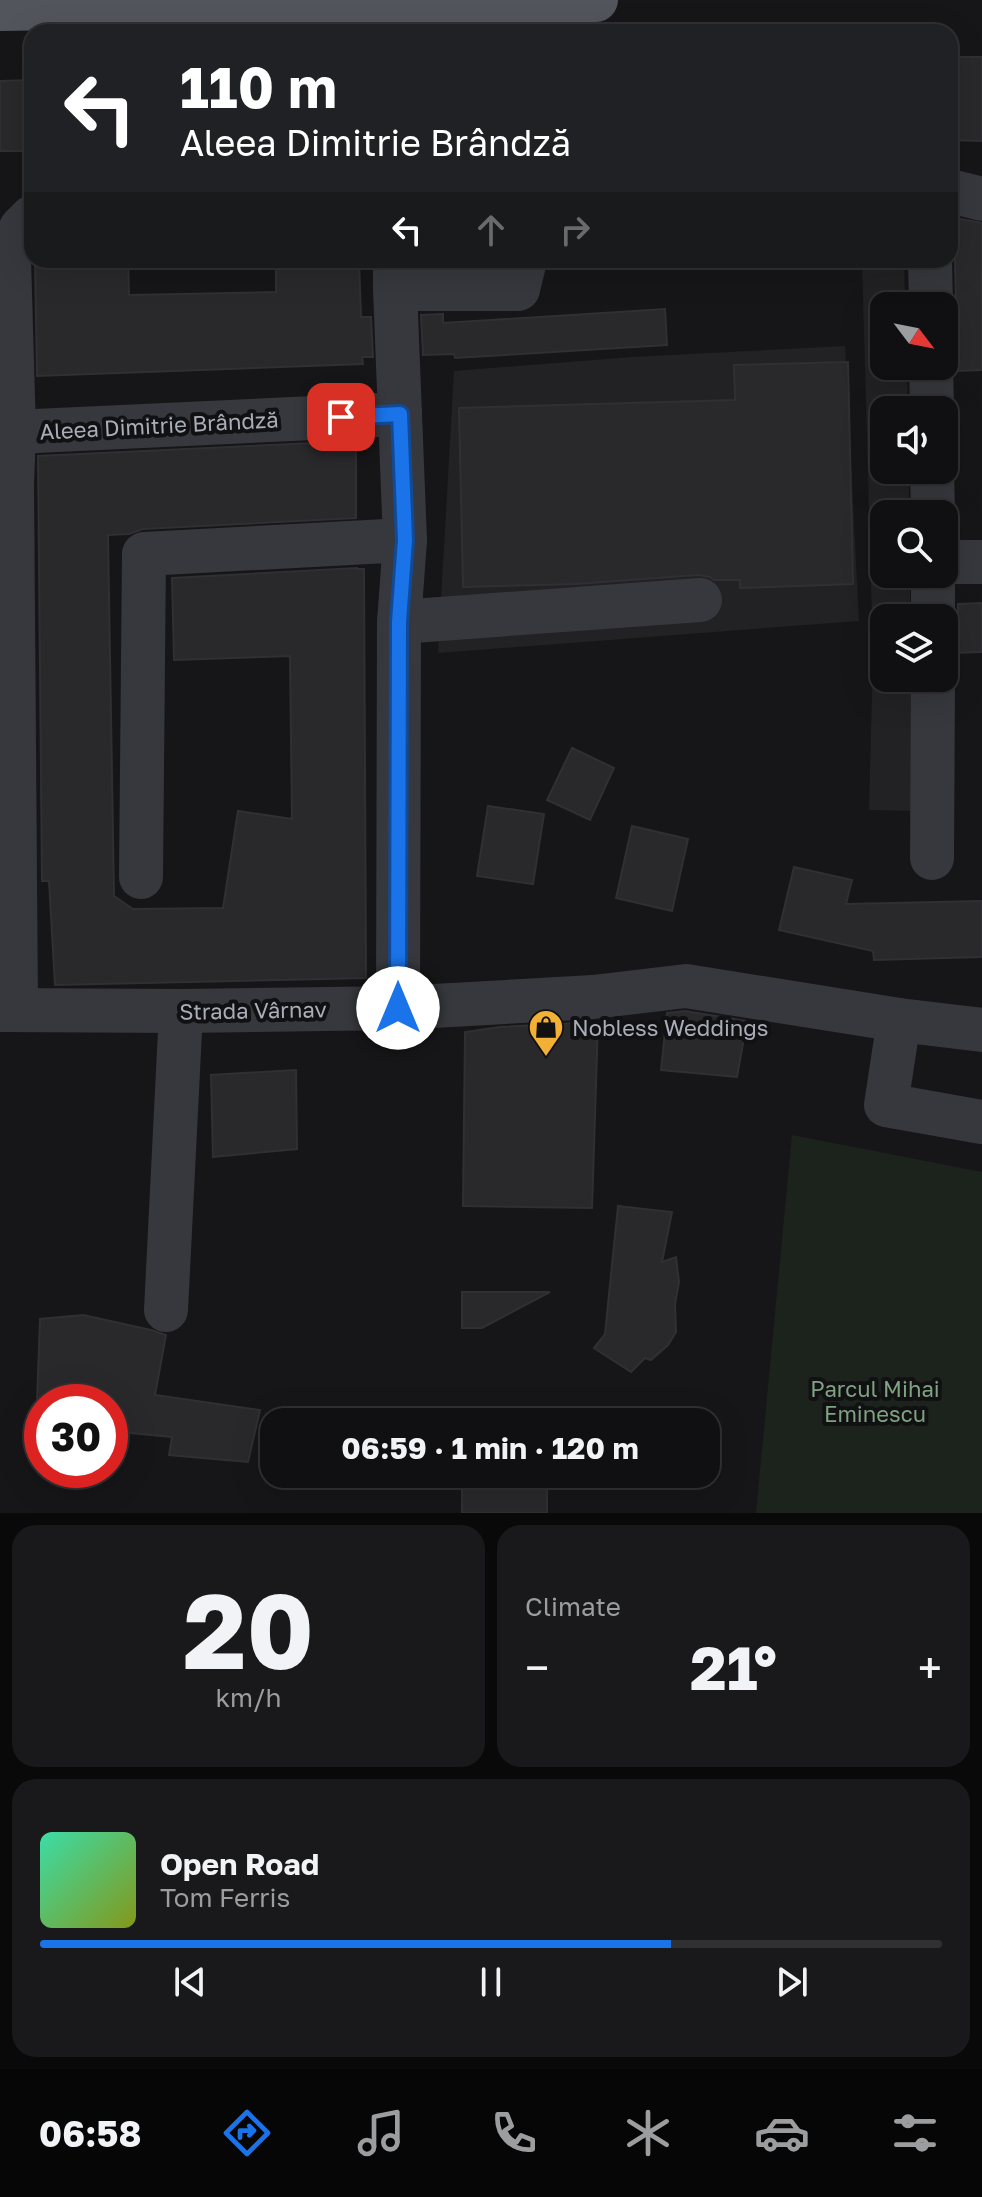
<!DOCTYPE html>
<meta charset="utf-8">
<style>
body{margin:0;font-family:"Golos Text",sans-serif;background:#19191b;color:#f1f3f6;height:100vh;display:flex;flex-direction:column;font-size:30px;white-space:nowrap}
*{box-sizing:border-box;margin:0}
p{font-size:26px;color:#9c9d9f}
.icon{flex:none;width:44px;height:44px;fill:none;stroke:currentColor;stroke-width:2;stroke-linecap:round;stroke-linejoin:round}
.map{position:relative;height:1513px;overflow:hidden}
.details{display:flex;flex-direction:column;gap:12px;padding:12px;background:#09090a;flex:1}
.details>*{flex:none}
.banner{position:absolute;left:24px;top:24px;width:934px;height:244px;border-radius:24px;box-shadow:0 8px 32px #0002,0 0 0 2px #303032;background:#202124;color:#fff;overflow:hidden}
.needle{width:52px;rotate:122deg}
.buttons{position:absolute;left:870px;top:292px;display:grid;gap:16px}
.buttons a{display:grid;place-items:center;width:88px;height:88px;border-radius:16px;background:#101012;box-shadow:0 8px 32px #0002,0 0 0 2px #303032;font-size:40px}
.speed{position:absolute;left:24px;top:1384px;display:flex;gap:16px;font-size:40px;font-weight:700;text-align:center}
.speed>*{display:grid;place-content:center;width:104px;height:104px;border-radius:50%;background:#101012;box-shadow:0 8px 32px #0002,0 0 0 2px #303032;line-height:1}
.speed .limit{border:12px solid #d22;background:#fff;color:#111}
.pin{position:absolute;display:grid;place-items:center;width:68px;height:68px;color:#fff;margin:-34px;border-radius:16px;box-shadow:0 4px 12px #0006}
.me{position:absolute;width:88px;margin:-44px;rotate:0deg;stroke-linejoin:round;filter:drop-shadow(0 0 6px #0008)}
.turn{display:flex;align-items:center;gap:28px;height:168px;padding:0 24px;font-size:36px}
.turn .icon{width:104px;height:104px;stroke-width:2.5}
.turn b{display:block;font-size:56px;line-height:68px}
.lanes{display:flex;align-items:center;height:76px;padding:0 24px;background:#0003;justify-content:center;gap:40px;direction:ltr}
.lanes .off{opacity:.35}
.big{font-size:60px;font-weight:700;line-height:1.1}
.details .widget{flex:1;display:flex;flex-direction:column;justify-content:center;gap:12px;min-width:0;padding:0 28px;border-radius:24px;background:#19191b}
.details .dial{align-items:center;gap:0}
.dial b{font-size:104px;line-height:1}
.song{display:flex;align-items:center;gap:24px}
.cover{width:96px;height:96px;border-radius:12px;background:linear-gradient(135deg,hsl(160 70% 55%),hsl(70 70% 35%))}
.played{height:8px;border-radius:4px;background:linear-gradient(90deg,#1a73e8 70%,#303032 70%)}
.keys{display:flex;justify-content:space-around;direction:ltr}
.heat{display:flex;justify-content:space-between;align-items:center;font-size:44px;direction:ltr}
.details .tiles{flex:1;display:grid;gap:12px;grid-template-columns:1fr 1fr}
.widget:last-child{grid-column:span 2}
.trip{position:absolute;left:260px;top:1408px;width:460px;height:80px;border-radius:24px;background:#101012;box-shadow:0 8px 32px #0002,0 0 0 2px #303032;font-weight:700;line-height:80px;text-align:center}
.menu{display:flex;height:128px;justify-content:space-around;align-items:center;background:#060607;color:#9c9d9f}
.menu .icon{width:56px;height:56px}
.menu .active{color:#1a73e8}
.menu b{font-size:36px;color:#f1f3f6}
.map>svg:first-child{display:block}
</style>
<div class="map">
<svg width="982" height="1513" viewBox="0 0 982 1513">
<rect width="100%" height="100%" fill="#161618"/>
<g fill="#222225">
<path d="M 862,260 L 904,260 L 905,306 L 884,306 L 884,366 L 907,366 L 908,410 L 884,410 L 884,470 L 909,470 L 909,514 L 884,514 L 884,574 L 910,574 L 910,618 L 884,618 L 884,678 L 913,678 L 917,811 L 869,810 L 873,655 Z"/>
<path d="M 845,346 L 859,621 L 438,653 L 454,371 L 632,357 Z"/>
</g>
<path fill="#1c231d" d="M 792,1135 L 982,1172 L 982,1513 L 756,1513 Z"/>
<g fill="#29292c" stroke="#303034" stroke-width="2">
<path d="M 950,57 L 982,57 L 982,141 L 950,140 Z"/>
<path d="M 32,80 L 32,151 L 0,151 L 0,81 Z"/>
<path d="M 950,217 L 982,223 L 982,370 L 956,371 L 956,365 L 950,351 L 950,333 L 944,333 L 944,327 L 952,319 L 956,305 L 955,259 L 950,246 Z"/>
<path d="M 35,260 L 128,260 L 129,295 L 276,292 L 276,260 L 359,260 L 361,317 L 371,317 L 373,357 L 362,357 L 363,364 L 37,376 Z"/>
<path d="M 665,309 L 667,345 L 455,358 L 454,354 L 423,355 L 421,315 L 443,314 L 443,323 Z"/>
<path d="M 848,362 L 853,584 L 740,588 L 740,580 L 714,580 L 710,577 L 698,575 L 576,584 L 463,587 L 459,408 L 735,400 L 734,365 Z"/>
<path d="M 356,441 L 356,518 L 143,529 L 129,534 L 108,535 L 114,896 L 133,909 L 223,908 L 238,811 L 292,819 L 290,656 L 174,660 L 172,578 L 357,568 L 357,569 L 364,569 L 366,978 L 55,985 L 49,881 L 42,881 L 38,456 Z"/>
<path d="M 982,603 L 982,652 L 951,653 L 951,634 L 955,630 L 958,619 L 958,604 Z"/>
<path d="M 572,748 L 614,768 L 590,820 L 547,800 Z"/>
<path d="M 488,806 L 544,814 L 533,884 L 477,876 Z"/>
<path d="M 632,826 L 688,839 L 672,911 L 616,898 Z"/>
<path d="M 794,867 L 852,880 L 846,904 L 982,901 L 982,957 L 874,960 L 873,951 L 779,930 Z"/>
<path d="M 685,1011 L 747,1021 L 737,1077 L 661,1070 L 667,1013 Z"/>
<path d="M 598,1022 L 592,1208 L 463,1206 L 465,1032 L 500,1027 Z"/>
<path d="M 296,1070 L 297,1149 L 213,1157 L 211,1075 Z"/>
<path d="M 618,1206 L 672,1212 L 662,1262 L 676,1257 L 679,1282 L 675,1304 L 676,1332 L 668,1345 L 651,1360 L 645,1358 L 631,1372 L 594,1348 L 605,1334 Z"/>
<path d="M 462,1292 L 550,1292 L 482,1328 L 462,1328 Z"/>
<path d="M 83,1315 L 151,1330 L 166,1335 L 155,1395 L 260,1410 L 248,1462 L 169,1455 L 172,1437 L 110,1431 L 110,1402 L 37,1402 L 40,1319 Z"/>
<rect x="462" y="1474" width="85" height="39"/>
</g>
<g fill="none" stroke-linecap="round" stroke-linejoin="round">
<g stroke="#37383d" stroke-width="44">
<path d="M 950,191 L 982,199"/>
<path d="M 395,260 L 395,289 L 405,540 L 399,622 L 398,1008"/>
<path d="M 930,260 L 931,306"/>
<path d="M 395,289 L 518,289 L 525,260"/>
<path d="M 931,366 L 932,410"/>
<path d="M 14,432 L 400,414"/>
<path d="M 932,470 L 933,514"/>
<path d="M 944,562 L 982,562"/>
<path d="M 933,618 L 933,574"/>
<path d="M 399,622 L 700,600"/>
<path d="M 932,858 L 933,678"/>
<path d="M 141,877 L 144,554 L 405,540"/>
<path d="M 16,1009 L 12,484 L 14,432 L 9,259 L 21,228 L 32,217"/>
<path d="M 0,1010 L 181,1011 L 398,1008 L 593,997 L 686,986 L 899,1020 L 982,1030"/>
<path d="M 899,1020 L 886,1105 L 982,1122"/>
<path d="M 166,1310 L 181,1011"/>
</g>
<path stroke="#53555c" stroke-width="44" d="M 0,9 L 596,0"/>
</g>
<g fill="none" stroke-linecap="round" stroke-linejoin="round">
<g stroke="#114b97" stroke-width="20">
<path id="route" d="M 341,417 L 400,414 L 405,540 L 399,622 L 398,1008"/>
</g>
<use href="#route" stroke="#1a73e8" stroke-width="14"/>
</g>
<defs>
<g id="shop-pin" transform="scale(1.8)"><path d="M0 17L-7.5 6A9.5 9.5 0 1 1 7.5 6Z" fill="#f2b134" stroke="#111113"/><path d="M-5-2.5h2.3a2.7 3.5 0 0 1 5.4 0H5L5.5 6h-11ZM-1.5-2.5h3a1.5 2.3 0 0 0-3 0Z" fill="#111"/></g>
</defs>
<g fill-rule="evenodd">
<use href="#shop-pin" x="546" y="1027"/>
</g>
<g text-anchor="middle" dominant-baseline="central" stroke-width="8" stroke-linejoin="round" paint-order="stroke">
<g font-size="22" fill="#a8adb8" stroke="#111113">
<text transform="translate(159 425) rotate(-3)">Aleea Dimitrie Brândză</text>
<text transform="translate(253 1010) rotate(-1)">Strada Vârnav</text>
</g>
<g font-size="22" fill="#a8adb8" stroke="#111113" text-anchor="start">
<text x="572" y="1027">Nobless Weddings</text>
</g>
<g font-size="22" fill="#7fa381" stroke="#111113">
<text x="875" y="1388">Parcul Mihai<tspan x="875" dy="25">Eminescu</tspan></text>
</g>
</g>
</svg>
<div class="buttons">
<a><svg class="needle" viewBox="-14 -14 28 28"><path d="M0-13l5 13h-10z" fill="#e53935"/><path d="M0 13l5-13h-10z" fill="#9c9d9f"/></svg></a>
<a><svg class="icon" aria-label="sound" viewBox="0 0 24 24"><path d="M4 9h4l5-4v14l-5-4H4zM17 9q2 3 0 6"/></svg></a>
<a><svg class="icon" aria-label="search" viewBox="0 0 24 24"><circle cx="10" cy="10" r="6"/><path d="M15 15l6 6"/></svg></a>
<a><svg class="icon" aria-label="layers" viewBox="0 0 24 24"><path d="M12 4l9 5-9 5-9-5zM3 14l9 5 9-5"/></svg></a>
</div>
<div class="speed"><div class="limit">30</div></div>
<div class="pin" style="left:341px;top:417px;background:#d93025"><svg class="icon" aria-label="arrive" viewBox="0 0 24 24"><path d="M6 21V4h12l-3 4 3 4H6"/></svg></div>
<svg class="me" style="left:398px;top:1008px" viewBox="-20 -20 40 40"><circle r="19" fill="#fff"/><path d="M0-13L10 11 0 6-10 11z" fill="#1a73e8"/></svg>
<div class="trip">06:59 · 1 min · 120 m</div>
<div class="banner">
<div class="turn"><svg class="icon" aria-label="left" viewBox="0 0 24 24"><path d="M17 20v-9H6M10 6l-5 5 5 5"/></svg><div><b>110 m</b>Aleea Dimitrie Brândză</div></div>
<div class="lanes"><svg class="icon" aria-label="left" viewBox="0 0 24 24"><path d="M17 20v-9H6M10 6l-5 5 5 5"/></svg><svg class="icon off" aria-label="ahead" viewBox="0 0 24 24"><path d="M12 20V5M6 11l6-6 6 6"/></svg><svg class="icon off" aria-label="right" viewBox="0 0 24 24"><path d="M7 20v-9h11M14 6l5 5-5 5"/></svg></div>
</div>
</div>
<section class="details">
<div class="tiles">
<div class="widget dial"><b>20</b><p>km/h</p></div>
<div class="widget"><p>Climate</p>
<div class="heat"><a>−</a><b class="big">21°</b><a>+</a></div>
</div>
<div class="widget">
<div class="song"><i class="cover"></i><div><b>Open Road</b><p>Tom Ferris</p></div></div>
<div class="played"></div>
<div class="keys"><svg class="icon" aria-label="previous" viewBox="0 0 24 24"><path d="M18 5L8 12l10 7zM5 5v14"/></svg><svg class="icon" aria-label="pause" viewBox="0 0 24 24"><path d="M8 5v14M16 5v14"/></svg><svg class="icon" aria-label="next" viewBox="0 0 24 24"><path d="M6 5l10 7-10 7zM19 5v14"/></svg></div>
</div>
</div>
</section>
<nav class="menu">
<b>06:58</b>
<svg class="icon active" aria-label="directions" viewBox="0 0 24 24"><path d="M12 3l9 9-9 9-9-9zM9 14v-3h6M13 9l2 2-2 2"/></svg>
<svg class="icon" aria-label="music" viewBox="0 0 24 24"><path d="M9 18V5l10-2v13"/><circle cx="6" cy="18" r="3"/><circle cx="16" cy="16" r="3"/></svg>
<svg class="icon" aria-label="phone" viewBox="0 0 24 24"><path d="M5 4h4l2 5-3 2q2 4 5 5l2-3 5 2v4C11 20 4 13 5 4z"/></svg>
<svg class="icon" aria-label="climate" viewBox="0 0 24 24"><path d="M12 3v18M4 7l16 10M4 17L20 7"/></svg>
<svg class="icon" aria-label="car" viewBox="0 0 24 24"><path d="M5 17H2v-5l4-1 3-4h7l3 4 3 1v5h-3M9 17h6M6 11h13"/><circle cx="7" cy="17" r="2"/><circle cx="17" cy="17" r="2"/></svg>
<svg class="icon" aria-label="filters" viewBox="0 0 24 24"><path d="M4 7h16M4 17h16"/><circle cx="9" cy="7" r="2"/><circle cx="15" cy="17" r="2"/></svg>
</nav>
